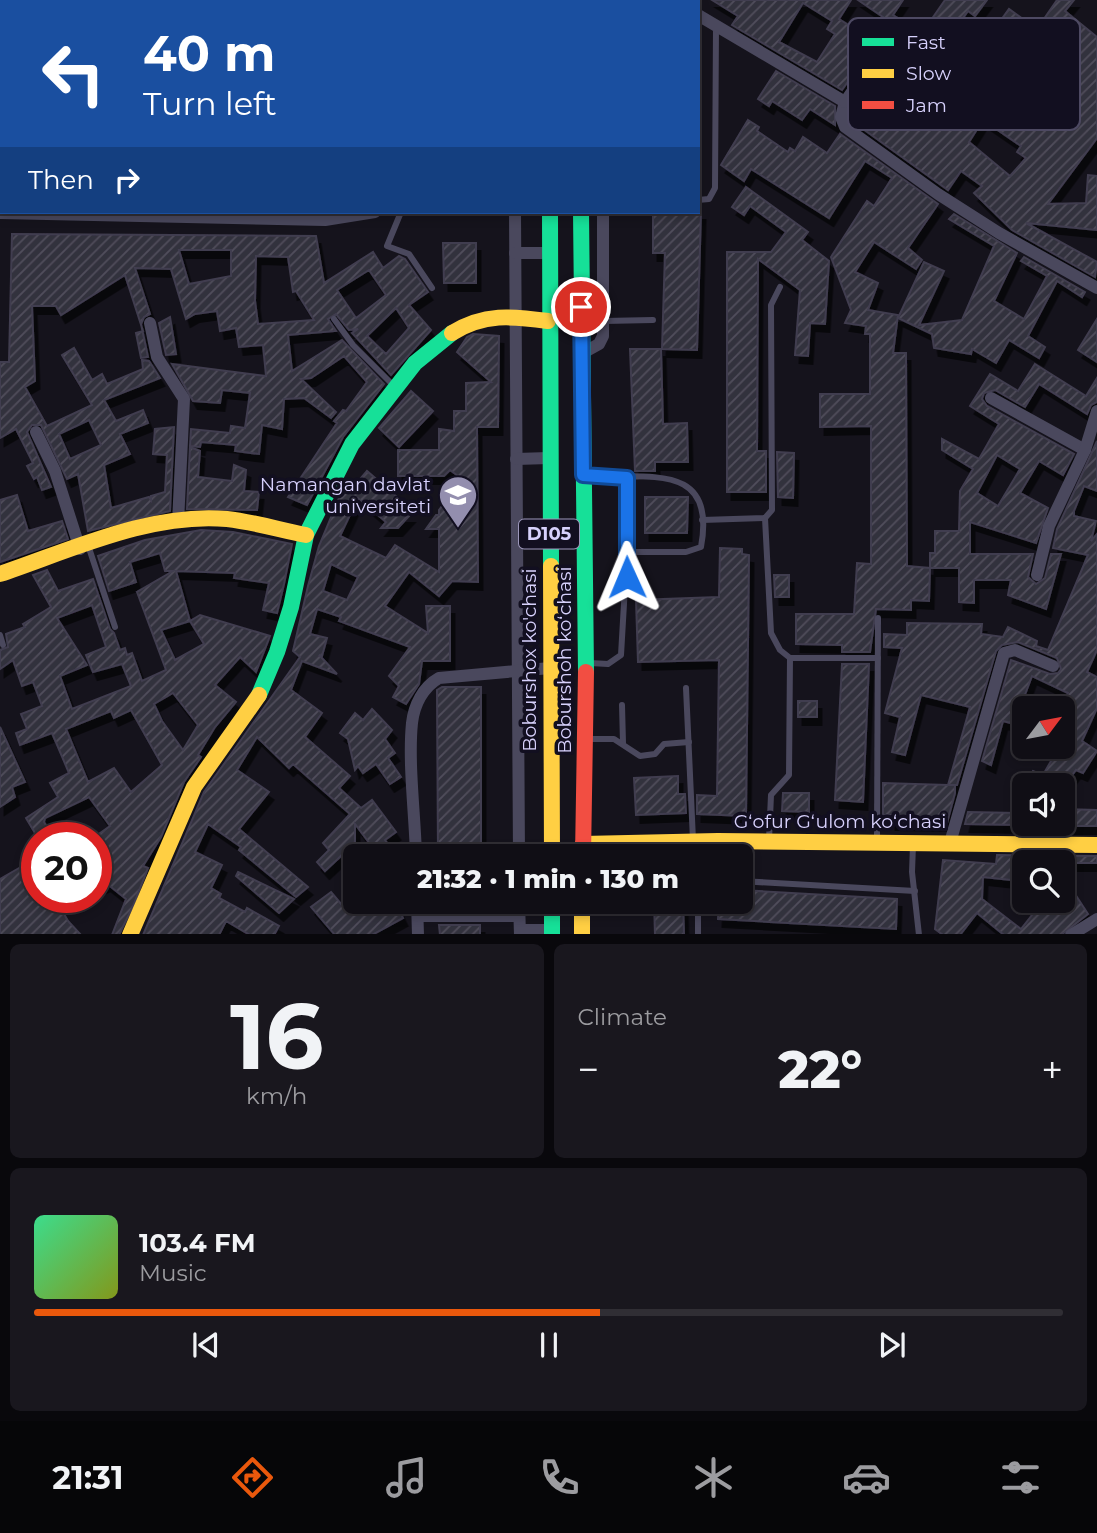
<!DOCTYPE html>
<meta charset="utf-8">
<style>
body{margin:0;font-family:Montserrat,sans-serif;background:#19171e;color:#f1f3f6;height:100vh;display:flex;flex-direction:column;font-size:26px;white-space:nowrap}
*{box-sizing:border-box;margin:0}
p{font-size:23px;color:#9c9ca0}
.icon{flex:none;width:38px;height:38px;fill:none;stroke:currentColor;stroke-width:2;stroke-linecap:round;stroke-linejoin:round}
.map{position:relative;height:934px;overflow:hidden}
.side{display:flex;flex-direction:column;gap:10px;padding:10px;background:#09080c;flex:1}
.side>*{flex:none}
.banner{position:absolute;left:0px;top:0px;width:700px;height:214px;box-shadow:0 4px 10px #0003,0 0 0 2px #302e34;background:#1a4fa0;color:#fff;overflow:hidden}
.needle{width:46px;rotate:58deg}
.buttons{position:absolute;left:1012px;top:696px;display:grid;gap:14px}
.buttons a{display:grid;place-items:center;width:63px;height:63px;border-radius:10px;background:#100e15;box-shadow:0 4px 10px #0003,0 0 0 2px #302e34;font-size:35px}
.speed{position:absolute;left:21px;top:822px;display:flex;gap:14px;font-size:35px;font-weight:700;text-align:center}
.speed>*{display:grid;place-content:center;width:91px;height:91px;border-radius:50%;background:#100e15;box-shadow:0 4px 10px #0003,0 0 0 2px #302e34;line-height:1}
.speed .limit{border:10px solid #d22;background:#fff;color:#111}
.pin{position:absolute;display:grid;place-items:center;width:60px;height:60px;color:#fff;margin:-30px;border:4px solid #fff;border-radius:50%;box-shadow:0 2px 7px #0007}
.me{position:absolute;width:77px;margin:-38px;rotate:359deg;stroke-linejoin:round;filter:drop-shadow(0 0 5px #0008)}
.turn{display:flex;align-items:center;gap:24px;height:147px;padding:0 28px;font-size:32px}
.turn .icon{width:91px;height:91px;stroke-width:2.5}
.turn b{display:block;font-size:49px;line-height:60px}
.then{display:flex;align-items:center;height:66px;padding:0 28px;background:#0003;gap:14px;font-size:26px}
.big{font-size:52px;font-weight:800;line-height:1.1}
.side .widget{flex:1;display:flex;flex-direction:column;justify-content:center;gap:10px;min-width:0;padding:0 24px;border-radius:10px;background:#19171e}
.side .dial{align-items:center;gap:0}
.dial b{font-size:91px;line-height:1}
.song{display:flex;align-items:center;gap:21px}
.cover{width:84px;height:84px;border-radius:10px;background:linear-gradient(135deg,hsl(150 70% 55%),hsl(70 70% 35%))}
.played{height:7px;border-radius:4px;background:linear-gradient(90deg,#ea580c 55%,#302e34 55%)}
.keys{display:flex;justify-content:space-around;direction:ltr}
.heat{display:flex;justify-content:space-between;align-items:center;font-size:38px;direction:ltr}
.side .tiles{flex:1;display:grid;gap:10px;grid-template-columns:1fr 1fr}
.widget:last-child{grid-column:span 2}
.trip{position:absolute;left:343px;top:844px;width:410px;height:70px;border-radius:10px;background:#100e15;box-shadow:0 4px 10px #0003,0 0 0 2px #302e34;font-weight:800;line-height:70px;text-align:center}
.tab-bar{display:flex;height:112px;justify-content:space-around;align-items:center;background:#060608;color:#9c9ca0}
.tab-bar .icon{width:49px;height:49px}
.tab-bar .active{color:#ea580c}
.tab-bar b{font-size:32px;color:#f1f3f6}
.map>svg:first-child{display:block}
</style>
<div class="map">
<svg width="1097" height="935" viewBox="0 0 1097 935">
<defs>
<pattern id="building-hatch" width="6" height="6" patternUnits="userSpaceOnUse" patternTransform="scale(1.75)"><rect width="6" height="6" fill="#33313e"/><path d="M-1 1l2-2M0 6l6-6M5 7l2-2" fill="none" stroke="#504e5b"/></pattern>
<filter id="shadow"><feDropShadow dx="4.5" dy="8" stdDeviation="0" flood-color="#0009"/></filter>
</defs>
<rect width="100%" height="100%" fill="#15131c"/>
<g fill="url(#building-hatch)" stroke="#413d4f" stroke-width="2" fill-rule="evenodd" filter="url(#shadow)">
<path d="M 712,0 L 851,0 L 839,19 L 869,38 L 883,17 L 858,0 L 903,0 L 893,15 L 922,33 L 945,0 L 987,0 L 975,16 L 968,11 L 945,44 L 952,48 L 948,54 L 963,65 L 954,78 L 978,95 L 1002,63 L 1017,74 L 1032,52 L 996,27 L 1009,9 L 1037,29 L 1057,0 L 1074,0 L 1065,11 L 1097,37 L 1097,138 L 1048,204 L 1086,203 L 1088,175 L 1097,176 L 1097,230 L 1026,223 L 1097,262 L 1095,277 L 1012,230 L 974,193 L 982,186 L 961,171 L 948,190 L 852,121 L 853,106 L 886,57 L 885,46 L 879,44 L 872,48 L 842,90 L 732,25 L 738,16 ZM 803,3 L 832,21 L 827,29 L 835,34 L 817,62 L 779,42 ZM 930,79 L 964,102 L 946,128 L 912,106 ZM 983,120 L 1021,146 L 1017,152 L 1026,158 L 1010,176 L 969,142 Z"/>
<path d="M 776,71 L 835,106 L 835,125 L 810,109 L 802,120 L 772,101 L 769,106 L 758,99 Z"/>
<path d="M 748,120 L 759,127 L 757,131 L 788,152 L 790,148 L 795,151 L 803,137 L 827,153 L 840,134 L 938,204 L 908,248 L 922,260 L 916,269 L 874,242 L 855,272 L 878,283 L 868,310 L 898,315 L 893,353 L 906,353 L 907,566 L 930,568 L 929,601 L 911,600 L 911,610 L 876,609 L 870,652 L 842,652 L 842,645 L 796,644 L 796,614 L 854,614 L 857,563 L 871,564 L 871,426 L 820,427 L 820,394 L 870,394 L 870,334 L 865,334 L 866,326 L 845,323 L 851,310 L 831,257 L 867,201 L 874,206 L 892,178 L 865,161 L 829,218 L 751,169 L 744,181 L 721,165 Z"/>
<path d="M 746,187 L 808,232 L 802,240 L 829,261 L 825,324 L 810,323 L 808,356 L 795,355 L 800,290 L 758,259 L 757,451 L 766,451 L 766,492 L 727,492 L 727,252 L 771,252 L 786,232 L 750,206 L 744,215 L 732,207 Z"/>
<path d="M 653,212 L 701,212 L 697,350 L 662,349 L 665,253 L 653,253 Z"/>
<path d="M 954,214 L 1017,253 L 994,301 L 1024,319 L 1047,276 L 1021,261 L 1024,257 L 1085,292 L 1082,297 L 1057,281 L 1028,336 L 1045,347 L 1039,358 L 1009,340 L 996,363 L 972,349 L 971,354 L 934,348 L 932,334 L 898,318 L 924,262 L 944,271 L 919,325 L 962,320 L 994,246 L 949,219 Z"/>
<path d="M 12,234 L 316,236 L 324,283 L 373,252 L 383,268 L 399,256 L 405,259 L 428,292 L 409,305 L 431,330 L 391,375 L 352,333 L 358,329 L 349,330 L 336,314 L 328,319 L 336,331 L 288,335 L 292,371 L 342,340 L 384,384 L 343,437 L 307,505 L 288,497 L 337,423 L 334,421 L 343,410 L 346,411 L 367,382 L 344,356 L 311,378 L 301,379 L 336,412 L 331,418 L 304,398 L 284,399 L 282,429 L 262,425 L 259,454 L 235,451 L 236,445 L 201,442 L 200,447 L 190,446 L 191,429 L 230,433 L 231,426 L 245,428 L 250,393 L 222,390 L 220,403 L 193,401 L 172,364 L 266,376 L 263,345 L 239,347 L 236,328 L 220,331 L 217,311 L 195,314 L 186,319 L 171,269 L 135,268 L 150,314 L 144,317 L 141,324 L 148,357 L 141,358 L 136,333 L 143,331 L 125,275 L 61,315 L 56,306 L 32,306 L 35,381 L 25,387 L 47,426 L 92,405 L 62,355 L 74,348 L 92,380 L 102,374 L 107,384 L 143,369 L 142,360 L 149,361 L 160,378 L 104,400 L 116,421 L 143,410 L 148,423 L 120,434 L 130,454 L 104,465 L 111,508 L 149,497 L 151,500 L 151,496 L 165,492 L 167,455 L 153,454 L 155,429 L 174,427 L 170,511 L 88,531 L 78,474 L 67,479 L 41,425 L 32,425 L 27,432 L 51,487 L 42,490 L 37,477 L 34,479 L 27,466 L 33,463 L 16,429 L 0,438 L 0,362 L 9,362 ZM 179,250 L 231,250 L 231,276 L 189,284 ZM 256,256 L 288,257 L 293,292 L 296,291 L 314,320 L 258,324 L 255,301 ZM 369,270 L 386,295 L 356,318 L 337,290 ZM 396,308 L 409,328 L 386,354 L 367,336 ZM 89,420 L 101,445 L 70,459 L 59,434 Z"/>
<path d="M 443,243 L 476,243 L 476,283 L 444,283 Z"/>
<path d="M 170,317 L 176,354 L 166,355 L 159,323 Z"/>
<path d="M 1097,319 L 1097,362 L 1078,350 Z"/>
<path d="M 473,334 L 499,336 L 498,427 L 477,427 L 478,582 L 452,581 L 439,596 L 409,572 L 385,606 L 428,633 L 426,606 L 450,606 L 450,661 L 422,661 L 419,684 L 406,704 L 393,697 L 399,686 L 389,676 L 410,647 L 339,621 L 341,617 L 317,609 L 310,634 L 327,638 L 322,656 L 319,655 L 337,674 L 302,661 L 291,690 L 322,713 L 305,737 L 350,776 L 339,788 L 361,808 L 372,800 L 396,832 L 385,840 L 397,856 L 379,856 L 355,824 L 355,843 L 325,871 L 317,862 L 329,850 L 323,843 L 350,814 L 293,764 L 289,768 L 257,737 L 237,770 L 269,792 L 239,829 L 308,887 L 296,897 L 239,850 L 241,847 L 208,824 L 195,852 L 222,865 L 211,888 L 221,894 L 219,898 L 245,912 L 247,908 L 279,926 L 274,935 L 250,935 L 226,921 L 219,935 L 143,935 L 204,792 L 300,657 L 293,651 L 308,586 L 319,546 L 344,486 L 350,491 L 367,471 L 403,502 L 392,515 L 410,515 L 398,528 L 381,528 L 386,522 L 358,498 L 340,536 L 386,558 L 395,545 L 439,572 L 439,529 L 426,529 L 436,515 L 439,515 L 439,510 L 462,479 L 450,470 L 444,476 L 398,476 L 398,450 L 439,450 L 439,429 L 454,431 L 454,411 L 466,411 L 466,383 L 491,382 L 457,352 L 467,337 ZM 331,564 L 358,577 L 347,600 L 323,591 Z"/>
<path d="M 630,349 L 661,349 L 663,424 L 687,423 L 688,462 L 655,462 L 655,471 L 635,471 Z"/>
<path d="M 1035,364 L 1086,396 L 1097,378 L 1097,402 L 1091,405 L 1087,414 L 1039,384 L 1025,407 L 995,390 L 984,393 L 982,399 L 987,406 L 1074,454 L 1063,475 L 1039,461 L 1020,493 L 1048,508 L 1036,543 L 970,522 L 970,554 L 1033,554 L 1028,577 L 1036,584 L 1045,578 L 1051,554 L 1061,554 L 1046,609 L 1008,595 L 1011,580 L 974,580 L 974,603 L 959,602 L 959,568 L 930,568 L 930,553 L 935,553 L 935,531 L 959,531 L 960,491 L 973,469 L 942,450 L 942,439 L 979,459 L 999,424 L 970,406 L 990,374 L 1018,391 ZM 997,455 L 1020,469 L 998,506 L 977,493 Z"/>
<path d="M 411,391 L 433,411 L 399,447 L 379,428 Z"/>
<path d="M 1097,441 L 1097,491 L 1084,486 L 1074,511 L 1074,516 L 1096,521 L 1091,541 L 1097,534 L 1097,650 L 1087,672 L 1097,677 L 1097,708 L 1082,741 L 1097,751 L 1083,773 L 1076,770 L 1065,785 L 1068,786 L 1028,786 L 1033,771 L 1043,775 L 1059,747 L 1062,747 L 1062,704 L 1068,693 L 1032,676 L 1014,724 L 1003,721 L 991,765 L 982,761 L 1011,660 L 1050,674 L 1058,673 L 1061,669 L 1057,658 L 1018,642 L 1002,645 L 996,651 L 957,785 L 948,785 L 955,785 L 955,793 L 947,823 L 891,822 L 891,815 L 883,815 L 883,783 L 948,785 L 970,707 L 921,695 L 905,755 L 892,752 L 900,717 L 885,713 L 902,648 L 884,647 L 884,634 L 907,635 L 907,623 L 982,624 L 981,634 L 1003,637 L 1008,627 L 1037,641 L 1036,646 L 1048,650 L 1088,555 L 1053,548 L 1057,529 Z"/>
<path d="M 190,447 L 200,451 L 198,477 L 232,481 L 234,465 L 246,470 L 244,491 L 259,492 L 257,510 L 187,509 Z"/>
<path d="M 777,452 L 794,453 L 793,498 L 778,497 Z"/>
<path d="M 17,495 L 28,531 L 62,521 L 68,539 L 0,562 L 0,500 Z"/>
<path d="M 645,497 L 688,497 L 687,533 L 645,533 Z"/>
<path d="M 201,530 L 233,532 L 292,544 L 284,584 L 277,613 L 263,610 L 269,583 L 234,578 L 235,573 L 176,571 L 190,621 L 200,615 L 270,636 L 256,672 L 240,657 L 215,685 L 236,702 L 215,727 L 198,755 L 201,757 L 184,782 L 161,837 L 143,866 L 148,868 L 133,906 L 119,935 L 112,935 L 126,899 L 106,883 L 96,888 L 96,836 L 110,826 L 89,797 L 45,818 L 44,822 L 54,838 L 38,838 L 26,818 L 58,797 L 50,783 L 69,773 L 52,733 L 20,745 L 16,733 L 27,729 L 21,714 L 42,706 L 33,682 L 22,686 L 13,660 L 0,669 L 0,650 L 8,647 L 6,634 L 25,627 L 23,624 L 51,607 L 33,575 L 47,570 L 58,591 L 93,579 L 110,629 L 114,633 L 120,650 L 125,648 L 127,655 L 132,653 L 142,681 L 166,670 L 137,592 L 173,571 L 165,571 L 160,553 L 130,562 L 136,582 L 109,591 L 98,556 L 145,540 ZM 92,605 L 106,647 L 86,655 L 93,672 L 122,664 L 131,686 L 72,709 L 60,676 L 87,665 L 57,618 ZM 190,621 L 204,644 L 175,660 L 161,630 ZM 173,693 L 198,725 L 183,750 L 162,721 L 154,704 ZM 131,710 L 162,765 L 131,792 L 114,768 L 88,782 L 66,729 L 111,711 L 114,718 Z"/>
<path d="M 720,548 L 742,549 L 742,554 L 749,555 L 746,816 L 697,814 L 697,795 L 717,796 L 719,660 L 638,662 L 636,600 L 719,597 Z"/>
<path d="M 774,575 L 789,575 L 789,597 L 775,597 Z"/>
<path d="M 842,664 L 869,664 L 863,802 L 835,800 Z"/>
<path d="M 442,687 L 481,687 L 481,856 L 438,856 L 437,690 Z"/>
<rect x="798" y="701" width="19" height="16"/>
<path d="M 372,709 L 392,730 L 385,739 L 395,753 L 388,758 L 401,777 L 390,784 L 376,764 L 363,773 L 358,766 L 355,770 L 348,739 L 340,733 L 355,713 L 363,720 Z"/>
<path d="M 0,727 L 25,782 L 12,787 L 15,797 L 0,807 Z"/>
<path d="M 678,776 L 678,794 L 685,794 L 686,813 L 636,815 L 634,778 Z"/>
<path d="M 783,793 L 809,793 L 809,812 L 782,811 Z"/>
<path d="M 1062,809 L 1097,810 L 1097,826 L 1062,826 Z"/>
<path d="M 968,812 L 1024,813 L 1024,825 L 965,824 Z"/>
<path d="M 997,855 L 1097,856 L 1097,863 L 1024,863 L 1024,891 L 1011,880 L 983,877 L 982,899 L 1021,929 L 1043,901 L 1062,901 L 1062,874 L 1088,914 L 1061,935 L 1004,935 L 977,913 L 960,935 L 943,935 L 935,929 L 943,860 L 996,864 Z"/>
<path d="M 33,860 L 37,867 L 37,898 L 55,898 L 68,921 L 81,935 L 0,935 L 0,879 Z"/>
<path d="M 238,872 L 294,899 L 279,913 L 236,876 Z"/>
<path d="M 740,890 L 897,899 L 896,929 L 718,919 L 719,901 L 740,901 Z"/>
<path d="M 331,892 L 347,911 L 363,901 L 395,901 L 403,918 L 372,935 L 335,935 L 311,907 Z"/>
<path d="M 654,901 L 683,901 L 684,935 L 655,935 Z"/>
<path d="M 439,925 L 480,925 L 480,935 L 440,935 Z"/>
</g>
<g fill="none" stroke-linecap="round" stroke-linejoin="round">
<g stroke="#4a485d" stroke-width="6">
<path d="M 636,2 L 636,0"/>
<path d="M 698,200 L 709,199 L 715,188 L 716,26"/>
<path d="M 401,212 L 387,246 L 409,254 L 432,288"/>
<path d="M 334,319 L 353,345 L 395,387"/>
<path d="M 604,321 L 653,320"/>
<path d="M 588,476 C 648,479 717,461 701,547 L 686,552 L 627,552 L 627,478"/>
<path d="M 765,518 L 771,633 L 780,650 L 790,658"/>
<path d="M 702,520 L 765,518 L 772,510 L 771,305 L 780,287"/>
<path d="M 89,548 L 115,627"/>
<path d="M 0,635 L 3,645"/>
<path d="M 590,663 L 608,664 L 621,655 L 627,552"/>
<path d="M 686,688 L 693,840"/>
<path d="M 622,705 L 623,743"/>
<path d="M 588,739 L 614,739 L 640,756 L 655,754 L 664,744 L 689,742"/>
<path d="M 769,840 L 771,795 L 789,775 L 790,658 L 878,658"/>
<path d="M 877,840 L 878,618"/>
<path d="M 913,845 L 912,872 L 919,935"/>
<path d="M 740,881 L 915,891"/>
<path d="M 698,901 L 698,935"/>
</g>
<g stroke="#4a485d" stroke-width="12">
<path d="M 514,0 L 514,2"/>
<path d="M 601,0 L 601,2"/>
<path d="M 688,0 L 689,2"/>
<path d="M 25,2 L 27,0"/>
<path d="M 410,2 L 410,0"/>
<path d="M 698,15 L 845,102 L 841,117 L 845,127 L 938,194 L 999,233 L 1097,288"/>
<path d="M 0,25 L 2,23"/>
<path d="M 845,102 L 879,53"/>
<path d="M 515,212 L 519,856"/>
<path d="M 0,213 L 325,220 L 375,212"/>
<path d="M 515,253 L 549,253"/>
<path d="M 150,323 L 157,357 L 184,399 L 178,522"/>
<path d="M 581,354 L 599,344 L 603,336 L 603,212"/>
<path d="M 991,398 L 1085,450"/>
<path d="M 36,432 L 55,471 L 80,549"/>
<path d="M 516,459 L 549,458"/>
<path d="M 1037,575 L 1049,526 L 1085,450 L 1097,411"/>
<path d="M 950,843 L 1004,653 L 1015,650 L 1053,666"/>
<path d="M 416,856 C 415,815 408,763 412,723 C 414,705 423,687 439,678 L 550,668"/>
<path d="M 417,901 L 418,935"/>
<path d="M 519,901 L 520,935"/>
<path d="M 418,916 L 519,916"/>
<path d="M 520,930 L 552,930"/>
<path d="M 1071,935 L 1097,919"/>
</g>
<g stroke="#16e098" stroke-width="16">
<path d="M 550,212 L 551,566"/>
<path d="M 581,212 L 586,672"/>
<path d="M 259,695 L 277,652 L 291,607 L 306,535 L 352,444 L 415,363 L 452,333"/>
<path d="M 552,901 L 552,935"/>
</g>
<g stroke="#ffcf43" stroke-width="16">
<path d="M 549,0 L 549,2"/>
<path d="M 580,0 L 580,2"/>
<path d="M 452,333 C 484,313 512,316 548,321"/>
<path d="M 551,566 L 552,856"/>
<path d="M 0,574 C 71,550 151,512 227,519 C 254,522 280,530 306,535"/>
<path d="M 583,844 L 718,841 L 1097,845"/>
<path d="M 582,901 L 582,935"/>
<path d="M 130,935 L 194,787 L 259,695"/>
</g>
<path stroke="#f24e42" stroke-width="16" d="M 583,856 L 586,672"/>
</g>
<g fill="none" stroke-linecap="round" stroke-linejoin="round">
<g stroke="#114b97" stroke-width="18">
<path id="route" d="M 581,307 L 583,475 L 627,478 L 627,577"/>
</g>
<use href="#route" stroke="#1a73e8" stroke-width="12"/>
</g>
<defs>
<g id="university-pin" transform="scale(2.0125)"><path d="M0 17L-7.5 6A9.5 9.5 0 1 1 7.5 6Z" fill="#938eae" stroke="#120f20"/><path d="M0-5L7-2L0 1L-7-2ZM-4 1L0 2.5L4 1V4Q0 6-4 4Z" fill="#fff"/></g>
</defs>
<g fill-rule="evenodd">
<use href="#university-pin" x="458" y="495"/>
</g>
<g text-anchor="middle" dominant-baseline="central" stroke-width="7" stroke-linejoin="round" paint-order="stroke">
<rect fill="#120f20" stroke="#9c97ba" stroke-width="2" x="519" y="519.5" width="60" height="29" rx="5"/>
<g font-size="18" font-weight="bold" fill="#d7d1fc">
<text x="549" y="534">D105</text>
</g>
<g font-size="19" fill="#d7d1fc" stroke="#120f20" text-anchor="end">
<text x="431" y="484">Namangan davlat<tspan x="431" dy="22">universiteti</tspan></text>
</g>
<g font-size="19" fill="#d7d1fc" stroke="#120f20">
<text transform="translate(529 660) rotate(-90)">Boburshox ko'chasi</text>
<text transform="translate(564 660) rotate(-90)">Boburshoh koʻchasi</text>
<text x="840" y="821">Gʻofur Gʻulom koʻchasi</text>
</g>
</g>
<rect x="848" y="18" width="232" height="112" rx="10" fill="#120f20" stroke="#4d4962" stroke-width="2"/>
<rect x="862" y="38" width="32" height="8" fill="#16e098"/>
<rect x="862" y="69" width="32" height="9" fill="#ffcf43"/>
<rect x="862" y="101" width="32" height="8" fill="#f24e42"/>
<g font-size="19" fill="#d7d1fc">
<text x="906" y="49">Fast</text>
<text x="906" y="80">Slow</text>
<text x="906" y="112">Jam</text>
</g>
</svg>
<div class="buttons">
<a><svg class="needle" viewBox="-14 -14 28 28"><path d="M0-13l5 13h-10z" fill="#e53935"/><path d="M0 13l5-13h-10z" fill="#9c9ca0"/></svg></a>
<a><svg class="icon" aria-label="sound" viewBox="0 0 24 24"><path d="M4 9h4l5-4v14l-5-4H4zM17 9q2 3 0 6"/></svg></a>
<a><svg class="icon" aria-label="search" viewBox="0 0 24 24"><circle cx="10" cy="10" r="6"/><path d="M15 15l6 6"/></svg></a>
</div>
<div class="speed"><div class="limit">20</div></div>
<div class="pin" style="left:581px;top:307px;background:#d93025"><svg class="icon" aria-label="arrive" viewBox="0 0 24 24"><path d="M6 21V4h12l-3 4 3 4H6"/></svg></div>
<svg class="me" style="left:627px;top:577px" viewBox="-20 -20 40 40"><path d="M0-17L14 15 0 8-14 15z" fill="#1a73e8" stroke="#fff" stroke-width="4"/></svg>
<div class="trip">21:32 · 1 min · 130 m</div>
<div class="banner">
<div class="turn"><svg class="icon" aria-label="left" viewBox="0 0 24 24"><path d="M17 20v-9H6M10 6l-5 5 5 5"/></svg><div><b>40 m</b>Turn left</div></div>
<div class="then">Then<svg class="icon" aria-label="right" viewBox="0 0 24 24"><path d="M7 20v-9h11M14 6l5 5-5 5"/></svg></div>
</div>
</div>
<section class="side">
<div class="tiles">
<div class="widget dial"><b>16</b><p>km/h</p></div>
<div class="widget"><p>Climate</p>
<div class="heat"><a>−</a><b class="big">22°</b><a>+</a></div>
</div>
<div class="widget">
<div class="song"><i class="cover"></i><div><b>103.4 FM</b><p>Music</p></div></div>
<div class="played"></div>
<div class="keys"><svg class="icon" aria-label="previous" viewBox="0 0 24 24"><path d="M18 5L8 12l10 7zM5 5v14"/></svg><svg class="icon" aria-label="pause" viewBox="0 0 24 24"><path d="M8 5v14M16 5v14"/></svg><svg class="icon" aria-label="next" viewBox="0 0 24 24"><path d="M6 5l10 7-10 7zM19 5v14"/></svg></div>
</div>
</div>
</section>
<nav class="tab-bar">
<b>21:31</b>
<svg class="icon active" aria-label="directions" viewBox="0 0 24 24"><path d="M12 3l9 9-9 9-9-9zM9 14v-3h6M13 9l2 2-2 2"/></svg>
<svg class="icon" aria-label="music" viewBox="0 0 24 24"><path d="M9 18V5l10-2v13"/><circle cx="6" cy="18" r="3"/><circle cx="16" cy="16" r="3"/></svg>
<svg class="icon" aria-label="phone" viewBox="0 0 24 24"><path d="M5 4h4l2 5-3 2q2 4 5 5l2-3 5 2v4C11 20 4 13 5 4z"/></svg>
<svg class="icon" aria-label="climate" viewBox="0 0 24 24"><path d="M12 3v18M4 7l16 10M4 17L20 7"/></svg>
<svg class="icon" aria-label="car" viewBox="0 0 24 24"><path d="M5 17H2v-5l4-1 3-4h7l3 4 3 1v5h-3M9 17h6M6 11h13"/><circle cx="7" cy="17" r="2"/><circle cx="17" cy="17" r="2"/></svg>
<svg class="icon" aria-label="filters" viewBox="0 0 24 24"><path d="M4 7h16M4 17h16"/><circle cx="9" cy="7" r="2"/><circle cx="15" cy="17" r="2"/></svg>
</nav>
